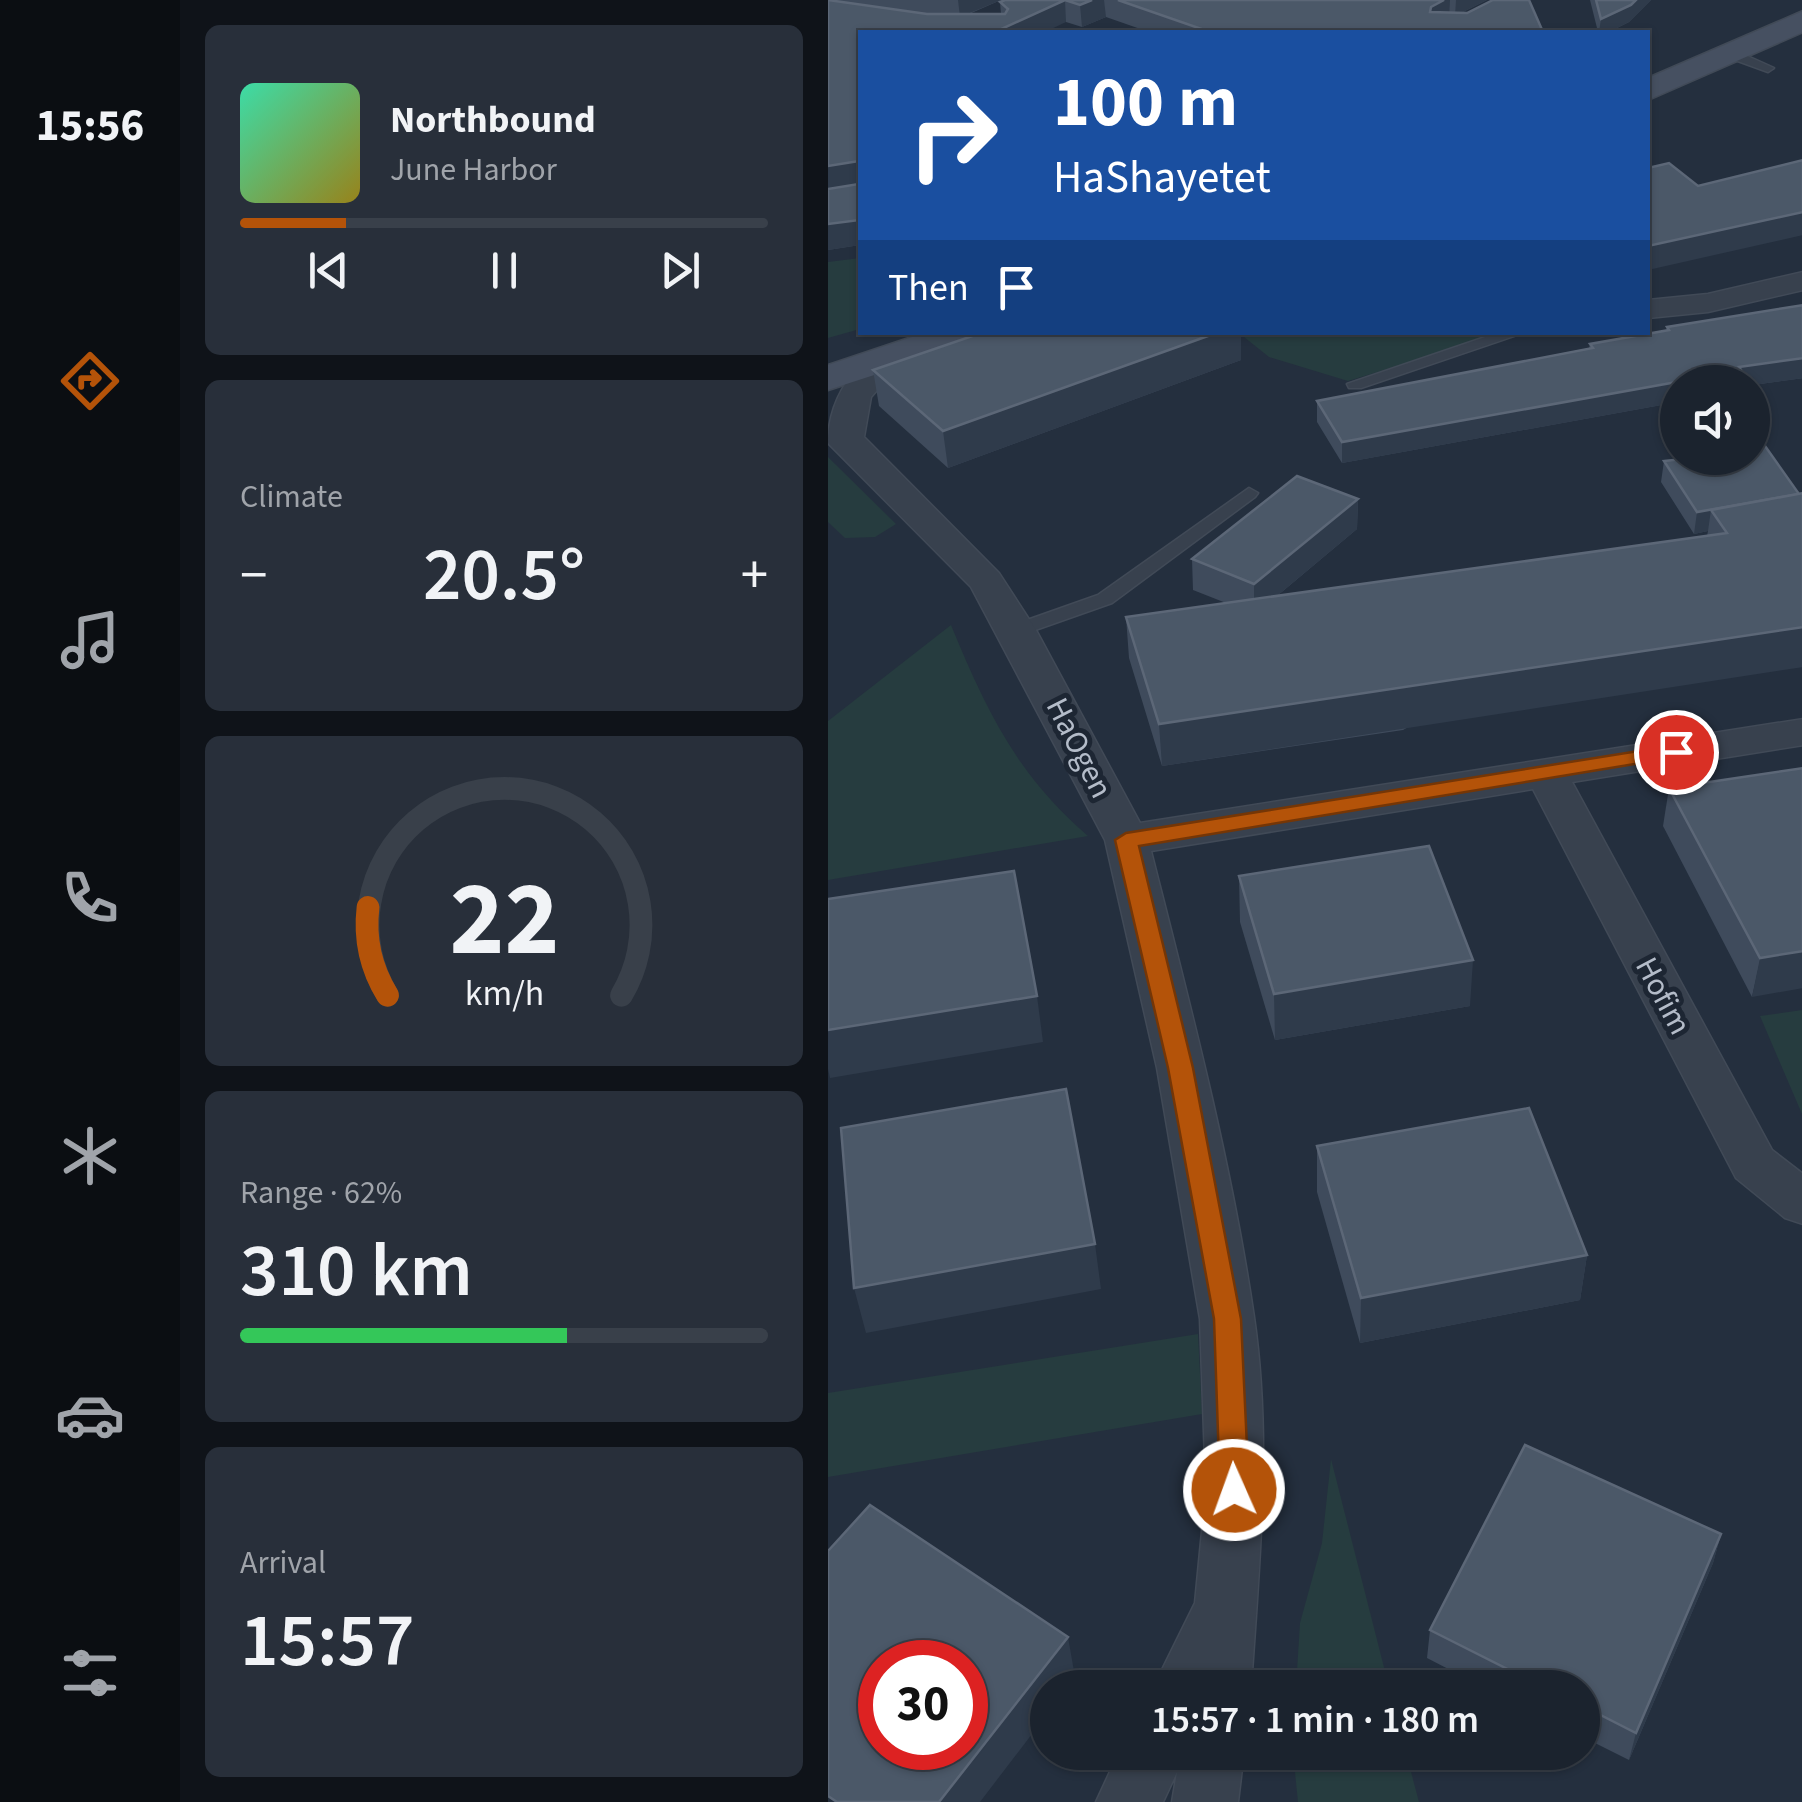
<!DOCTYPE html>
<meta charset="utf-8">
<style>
body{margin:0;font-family:"Source Sans 3",sans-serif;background:#282f3a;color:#f1f3f6;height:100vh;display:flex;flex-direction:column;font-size:38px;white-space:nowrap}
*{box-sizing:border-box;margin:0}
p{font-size:32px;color:#a0a4aa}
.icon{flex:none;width:55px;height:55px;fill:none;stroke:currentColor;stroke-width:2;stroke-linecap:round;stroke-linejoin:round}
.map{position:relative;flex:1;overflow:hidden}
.sheet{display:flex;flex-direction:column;gap:25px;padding:25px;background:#0f1319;width:648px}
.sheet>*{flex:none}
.banner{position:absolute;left:30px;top:30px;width:792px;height:305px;border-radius:0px;box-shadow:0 2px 8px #0004,0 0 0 2px #39404a;background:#1a4fa0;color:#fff;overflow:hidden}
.tools{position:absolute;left:832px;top:365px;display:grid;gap:20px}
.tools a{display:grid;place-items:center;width:110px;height:110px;border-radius:50%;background:#1b232e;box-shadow:0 2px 8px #0004,0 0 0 2px #39404a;font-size:50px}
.speed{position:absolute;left:30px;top:1640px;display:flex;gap:20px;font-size:50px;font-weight:700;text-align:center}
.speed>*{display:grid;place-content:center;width:130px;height:130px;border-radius:50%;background:#1b232e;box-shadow:0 2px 8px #0004,0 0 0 2px #39404a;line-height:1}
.speed .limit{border:15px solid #d22;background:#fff;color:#111}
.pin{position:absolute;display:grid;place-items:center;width:85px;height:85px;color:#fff;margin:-42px;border:5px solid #fff;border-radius:50%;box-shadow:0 2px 10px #0007}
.me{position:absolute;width:110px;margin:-55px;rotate:358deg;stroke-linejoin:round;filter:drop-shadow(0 0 8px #0008)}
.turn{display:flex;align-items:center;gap:35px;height:210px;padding:0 30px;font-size:45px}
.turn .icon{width:130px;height:130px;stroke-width:2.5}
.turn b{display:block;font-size:70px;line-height:85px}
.then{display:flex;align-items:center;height:95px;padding:0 30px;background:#0003;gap:20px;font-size:38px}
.big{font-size:75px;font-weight:600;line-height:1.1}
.sheet .tile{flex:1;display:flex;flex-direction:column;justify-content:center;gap:15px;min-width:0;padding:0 35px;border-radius:15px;background:#282f3a}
.sheet .dial{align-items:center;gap:0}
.dial svg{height:260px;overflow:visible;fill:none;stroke:#39404a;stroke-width:7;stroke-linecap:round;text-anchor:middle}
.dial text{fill:#f1f3f6;stroke:none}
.song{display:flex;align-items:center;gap:30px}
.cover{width:120px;height:120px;border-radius:15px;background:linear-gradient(135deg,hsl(160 70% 55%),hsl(50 70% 35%))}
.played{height:10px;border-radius:5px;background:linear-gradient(90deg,#b45309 20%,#39404a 20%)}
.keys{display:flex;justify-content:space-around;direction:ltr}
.heat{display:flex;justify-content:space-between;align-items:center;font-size:55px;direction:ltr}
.charge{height:15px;border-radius:8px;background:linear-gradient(90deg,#34c759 62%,#39404a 0)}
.trip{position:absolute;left:202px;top:1670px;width:570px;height:100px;border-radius:50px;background:#1b232e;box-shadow:0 2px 8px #0004,0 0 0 2px #39404a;font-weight:600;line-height:100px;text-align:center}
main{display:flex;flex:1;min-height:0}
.dock{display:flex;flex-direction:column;width:180px;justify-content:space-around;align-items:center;background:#0b0e12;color:#a0a4aa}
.dock .icon{width:70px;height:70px}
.dock .selected{color:#b45309}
.dock b{font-size:45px;color:#f1f3f6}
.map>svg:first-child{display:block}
</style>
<main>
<nav class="dock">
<b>15:56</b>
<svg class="icon selected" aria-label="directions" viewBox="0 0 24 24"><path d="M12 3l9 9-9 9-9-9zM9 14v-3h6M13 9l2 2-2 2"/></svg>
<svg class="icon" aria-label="music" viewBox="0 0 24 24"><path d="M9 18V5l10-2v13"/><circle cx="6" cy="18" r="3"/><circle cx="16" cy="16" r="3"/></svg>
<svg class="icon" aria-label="phone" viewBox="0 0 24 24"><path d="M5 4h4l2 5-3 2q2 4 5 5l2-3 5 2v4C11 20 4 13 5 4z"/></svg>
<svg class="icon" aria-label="climate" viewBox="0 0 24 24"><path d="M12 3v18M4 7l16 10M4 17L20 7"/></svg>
<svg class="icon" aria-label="car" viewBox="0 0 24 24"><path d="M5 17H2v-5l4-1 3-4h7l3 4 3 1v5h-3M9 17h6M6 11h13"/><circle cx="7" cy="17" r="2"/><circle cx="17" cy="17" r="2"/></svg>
<svg class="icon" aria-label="filters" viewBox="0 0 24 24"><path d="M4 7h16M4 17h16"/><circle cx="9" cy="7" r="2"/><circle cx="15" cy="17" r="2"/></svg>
</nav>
<section class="sheet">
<div class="tile">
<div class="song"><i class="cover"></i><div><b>Northbound</b><p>June Harbor</p></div></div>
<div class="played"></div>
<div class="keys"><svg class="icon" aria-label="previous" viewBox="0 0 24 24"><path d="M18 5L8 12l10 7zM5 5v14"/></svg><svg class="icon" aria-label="pause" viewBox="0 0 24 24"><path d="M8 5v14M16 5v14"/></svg><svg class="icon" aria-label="next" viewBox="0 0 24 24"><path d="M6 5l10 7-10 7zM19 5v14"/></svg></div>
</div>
<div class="tile"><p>Climate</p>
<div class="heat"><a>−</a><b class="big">20.5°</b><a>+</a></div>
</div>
<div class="tile dial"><svg viewBox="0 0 100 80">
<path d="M14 69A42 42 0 1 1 86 69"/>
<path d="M14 69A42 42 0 0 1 8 42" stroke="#b45309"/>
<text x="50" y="56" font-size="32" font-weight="700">22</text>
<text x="50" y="72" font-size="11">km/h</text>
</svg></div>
<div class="tile"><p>Range · 62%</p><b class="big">310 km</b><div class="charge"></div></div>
<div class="tile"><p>Arrival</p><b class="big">15:57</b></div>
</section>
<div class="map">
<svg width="975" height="1802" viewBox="0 0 975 1802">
<rect width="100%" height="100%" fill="#242f3e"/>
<g fill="#263c3f">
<path d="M 32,258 L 32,329 L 0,338 L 0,262 Z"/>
<path d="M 411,333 L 678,333 L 520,381 L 441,357 Z"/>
<path d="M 0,457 L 7,464 L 68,524 L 47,537 L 17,538 L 0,522 Z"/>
<path d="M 123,625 C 158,710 189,775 260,836 L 0,880 L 0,721 Z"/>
<path d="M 974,1010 L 975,1010 L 974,1114 L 932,1016 Z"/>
<path d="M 370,1334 L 374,1414 L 0,1477 L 0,1393 Z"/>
<path d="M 503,1459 L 561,1687 L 468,1687 L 472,1623 L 494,1543 Z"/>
<path d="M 465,1753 L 578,1753 L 591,1802 L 470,1802 Z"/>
</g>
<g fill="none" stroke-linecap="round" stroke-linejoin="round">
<g stroke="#414a57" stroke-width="3">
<g id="lane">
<path d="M 896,50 L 906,50 L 946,68 L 940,72 L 896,56 Z"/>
<path d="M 672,332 L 698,332 L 533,388 L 521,388 L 519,384 Z"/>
<path d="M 421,488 L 430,493 L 427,497 L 284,603 L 196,634 L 189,636 L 179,630 L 182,626 L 270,595 Z"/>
</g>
</g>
<g stroke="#414a57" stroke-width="3">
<g id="street">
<path d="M 975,272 L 975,290 L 880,312 L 820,318 L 820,300 L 880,294 Z"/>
<path d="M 56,354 L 72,364 L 43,397 L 36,437 L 171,573 L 208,630 L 312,823 L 975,719 L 975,745 L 744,782 L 944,1150 L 975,1174 L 975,1224 L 957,1218 L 908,1178 L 705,789 L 323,851 C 362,1005 403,1160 426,1317 C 444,1440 431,1565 423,1688 L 325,1688 L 367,1603 L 378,1490 L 372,1319 L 329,1068 L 277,840 L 143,587 L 0,443 C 0,410 18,364 56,354 Z"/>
<path d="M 291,1752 L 416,1752 L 410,1802 L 344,1802 L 349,1772 L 335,1802 L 268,1802 Z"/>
</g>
</g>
<g stroke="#414a57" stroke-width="3">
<g id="secondary">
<path d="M 975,11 L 975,32 L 820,100 L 820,78 Z"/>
<path d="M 99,332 L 159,332 L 154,340 L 0,390 L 0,365 Z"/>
</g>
</g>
<use href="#lane" fill="#38414e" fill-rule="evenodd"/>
<use href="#street" fill="#38414e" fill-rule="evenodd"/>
<use href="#secondary" fill="#465061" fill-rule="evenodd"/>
</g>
<g fill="#3f4b5c">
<path d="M 0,0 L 173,0 L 141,14 L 173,14 L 172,2 L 177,0 L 659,0 L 633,13 L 715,32 L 321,32 L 278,17 L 254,27 L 238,22 L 32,32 L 32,245 L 0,250 Z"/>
<path d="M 762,0 L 823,0 L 801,22 L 781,32 L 770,32 Z"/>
<path d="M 975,305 L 975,378 L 925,385 L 925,382 L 850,382 L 850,402 L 514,463 L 489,422 L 489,401 L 761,348 L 762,344 L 838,330 L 839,327 Z"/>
<path d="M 156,332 L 413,332 L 413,360 L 120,468 L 51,406 L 45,370 Z"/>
<path d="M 925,389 L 929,422 L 926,430 L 971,494 L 575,730 L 334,766 L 301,658 L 298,617 L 398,603 L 365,590 L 364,559 L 530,499 L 529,529 L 449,596 L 879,536 L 880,531 L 866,534 L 833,482 L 836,461 L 925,458 Z"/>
<path d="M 975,768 L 924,997 L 835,826 L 841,788 Z"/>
<path d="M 411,876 L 642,1006 L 447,1040 L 412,922 Z"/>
<path d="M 489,1146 L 759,1255 L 752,1300 L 532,1343 L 489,1192 Z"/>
<path d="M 893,1534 L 885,1563 L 801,1760 L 755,1737 L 755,1688 L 657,1688 L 599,1658 L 602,1630 Z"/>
</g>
<g fill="#2f3b4b">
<path d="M 130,0 L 173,0 L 132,17 Z"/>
<path d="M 237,0 L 238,22 L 217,32 L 167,32 Z"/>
<path d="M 264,0 L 276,0 L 278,17 L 254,27 L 252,5 Z"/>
<path d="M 616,0 L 622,0 L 621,19 L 602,12 L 603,7 Z"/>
<path d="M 628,0 L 659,0 L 627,16 Z"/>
<path d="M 808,0 L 823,0 L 801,22 L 781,32 L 771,32 L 773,19 Z"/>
<path d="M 31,161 L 32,185 L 0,190 L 0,166 Z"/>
<path d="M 975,212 L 975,235 L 820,270 L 820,246 Z"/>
<path d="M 32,220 L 32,245 L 0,250 L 0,224 Z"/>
<path d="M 391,332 L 413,332 L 413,360 L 120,468 L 115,431 Z"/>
<path d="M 975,358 L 975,378 L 925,385 L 925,382 L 909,382 L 911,367 Z"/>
<path d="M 882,376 L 881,382 L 850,382 L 850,402 L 514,463 L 514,442 Z"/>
<path d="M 933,402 L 929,422 L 925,432 L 925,420 Z"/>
<path d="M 530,499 L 529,529 L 426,615 L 426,584 Z"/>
<path d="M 883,510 L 880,531 L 866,534 L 869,512 Z"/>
<path d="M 975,627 L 975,667 L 334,766 L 331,724 Z"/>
<path d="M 975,951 L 975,988 L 924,997 L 932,958 Z"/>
<path d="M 645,960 L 642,1006 L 447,1040 L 446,994 Z"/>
<path d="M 209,996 L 215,1042 L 2,1078 L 0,1069 L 0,1030 Z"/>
<path d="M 267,1244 L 273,1289 L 38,1333 L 26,1288 Z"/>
<path d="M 759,1255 L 752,1300 L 532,1343 L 533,1298 Z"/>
<path d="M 893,1534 L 885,1563 L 801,1760 L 808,1733 Z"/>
<path d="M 240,1637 L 247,1677 L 240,1688 L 220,1688 L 220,1713 L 152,1802 L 111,1802 Z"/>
</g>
<g fill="#4b5868" stroke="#5c6777" stroke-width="2.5" fill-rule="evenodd">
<path d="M 0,0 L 99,14 L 177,14 L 180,9 L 172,2 L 177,0 L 264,0 L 252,5 L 237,0 L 167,32 L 32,32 L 32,220 L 0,224 L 0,189 L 31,184 L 31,161 L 0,166 Z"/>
<path d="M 290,0 L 616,0 L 603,7 L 602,12 L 639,13 L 665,0 L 701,0 L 715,32 L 382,32 Z"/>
<path d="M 768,0 L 808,0 L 803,5 L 773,19 Z"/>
<path d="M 975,160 L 975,212 L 820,246 L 820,168 L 841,163 L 870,186 Z"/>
<path d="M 975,305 L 975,358 L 911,367 L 921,382 L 882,382 L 882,376 L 514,442 L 489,401 L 765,348 L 762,344 L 841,330 L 839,327 Z"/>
<path d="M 156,332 L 391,332 L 115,431 L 45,370 Z"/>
<path d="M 925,389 L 933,402 L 925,420 Z"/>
<path d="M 925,429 L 971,494 L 869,512 L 836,461 L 864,458 L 925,458 Z"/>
<path d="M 469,476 L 530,499 L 426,584 L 364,559 Z"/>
<path d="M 975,493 L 975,627 L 331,724 L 298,617 L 899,533 L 883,510 Z"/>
<path d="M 975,768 L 975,951 L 932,958 L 841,788 Z"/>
<path d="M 601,846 L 645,960 L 446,994 L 411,876 Z"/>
<path d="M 186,871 L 209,996 L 0,1030 L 0,899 Z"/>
<path d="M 238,1089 L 267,1244 L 26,1288 L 13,1128 Z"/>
<path d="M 701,1108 L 759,1255 L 533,1298 L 489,1146 Z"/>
<path d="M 697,1445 L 893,1534 L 808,1733 L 755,1706 L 755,1688 L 717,1688 L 602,1630 Z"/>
<path d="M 42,1505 L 240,1637 L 111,1802 L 9,1802 L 0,1796 L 0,1551 ZM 52,1662 L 138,1662 L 138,1748 L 52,1748 Z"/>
</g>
<path fill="#b45309" stroke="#753606" stroke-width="2.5" d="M 848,745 L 858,752 L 855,756 L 311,846 L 365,1068 L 413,1319 L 421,1490 L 417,1500 L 406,1504 L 396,1500 L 392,1490 L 386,1319 L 340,1068 L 287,840 L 298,833 Z"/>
<g text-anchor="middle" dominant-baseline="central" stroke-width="10" stroke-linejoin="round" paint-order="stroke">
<g font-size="32" fill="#b4bcc9" stroke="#1d2633">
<text transform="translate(251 748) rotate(63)">HaOgen</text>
<text transform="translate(835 996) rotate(62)">Hofim</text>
</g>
</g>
</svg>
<div class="tools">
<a><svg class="icon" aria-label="sound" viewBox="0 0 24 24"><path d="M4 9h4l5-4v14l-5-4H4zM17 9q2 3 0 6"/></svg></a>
</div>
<div class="speed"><div class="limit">30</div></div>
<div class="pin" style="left:848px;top:752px;background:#d93025"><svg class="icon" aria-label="arrive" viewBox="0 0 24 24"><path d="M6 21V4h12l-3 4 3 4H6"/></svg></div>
<svg class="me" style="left:406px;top:1490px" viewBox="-20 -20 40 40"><circle r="17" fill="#b45309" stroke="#fff" stroke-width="3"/><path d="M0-11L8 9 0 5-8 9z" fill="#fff"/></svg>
<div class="trip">15:57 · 1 min · 180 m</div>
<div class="banner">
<div class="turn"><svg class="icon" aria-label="right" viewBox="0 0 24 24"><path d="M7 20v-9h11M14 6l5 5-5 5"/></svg><div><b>100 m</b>HaShayetet</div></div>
<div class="then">Then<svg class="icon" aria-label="arrive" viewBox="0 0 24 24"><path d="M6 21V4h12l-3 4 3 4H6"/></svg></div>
</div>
</div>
</main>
